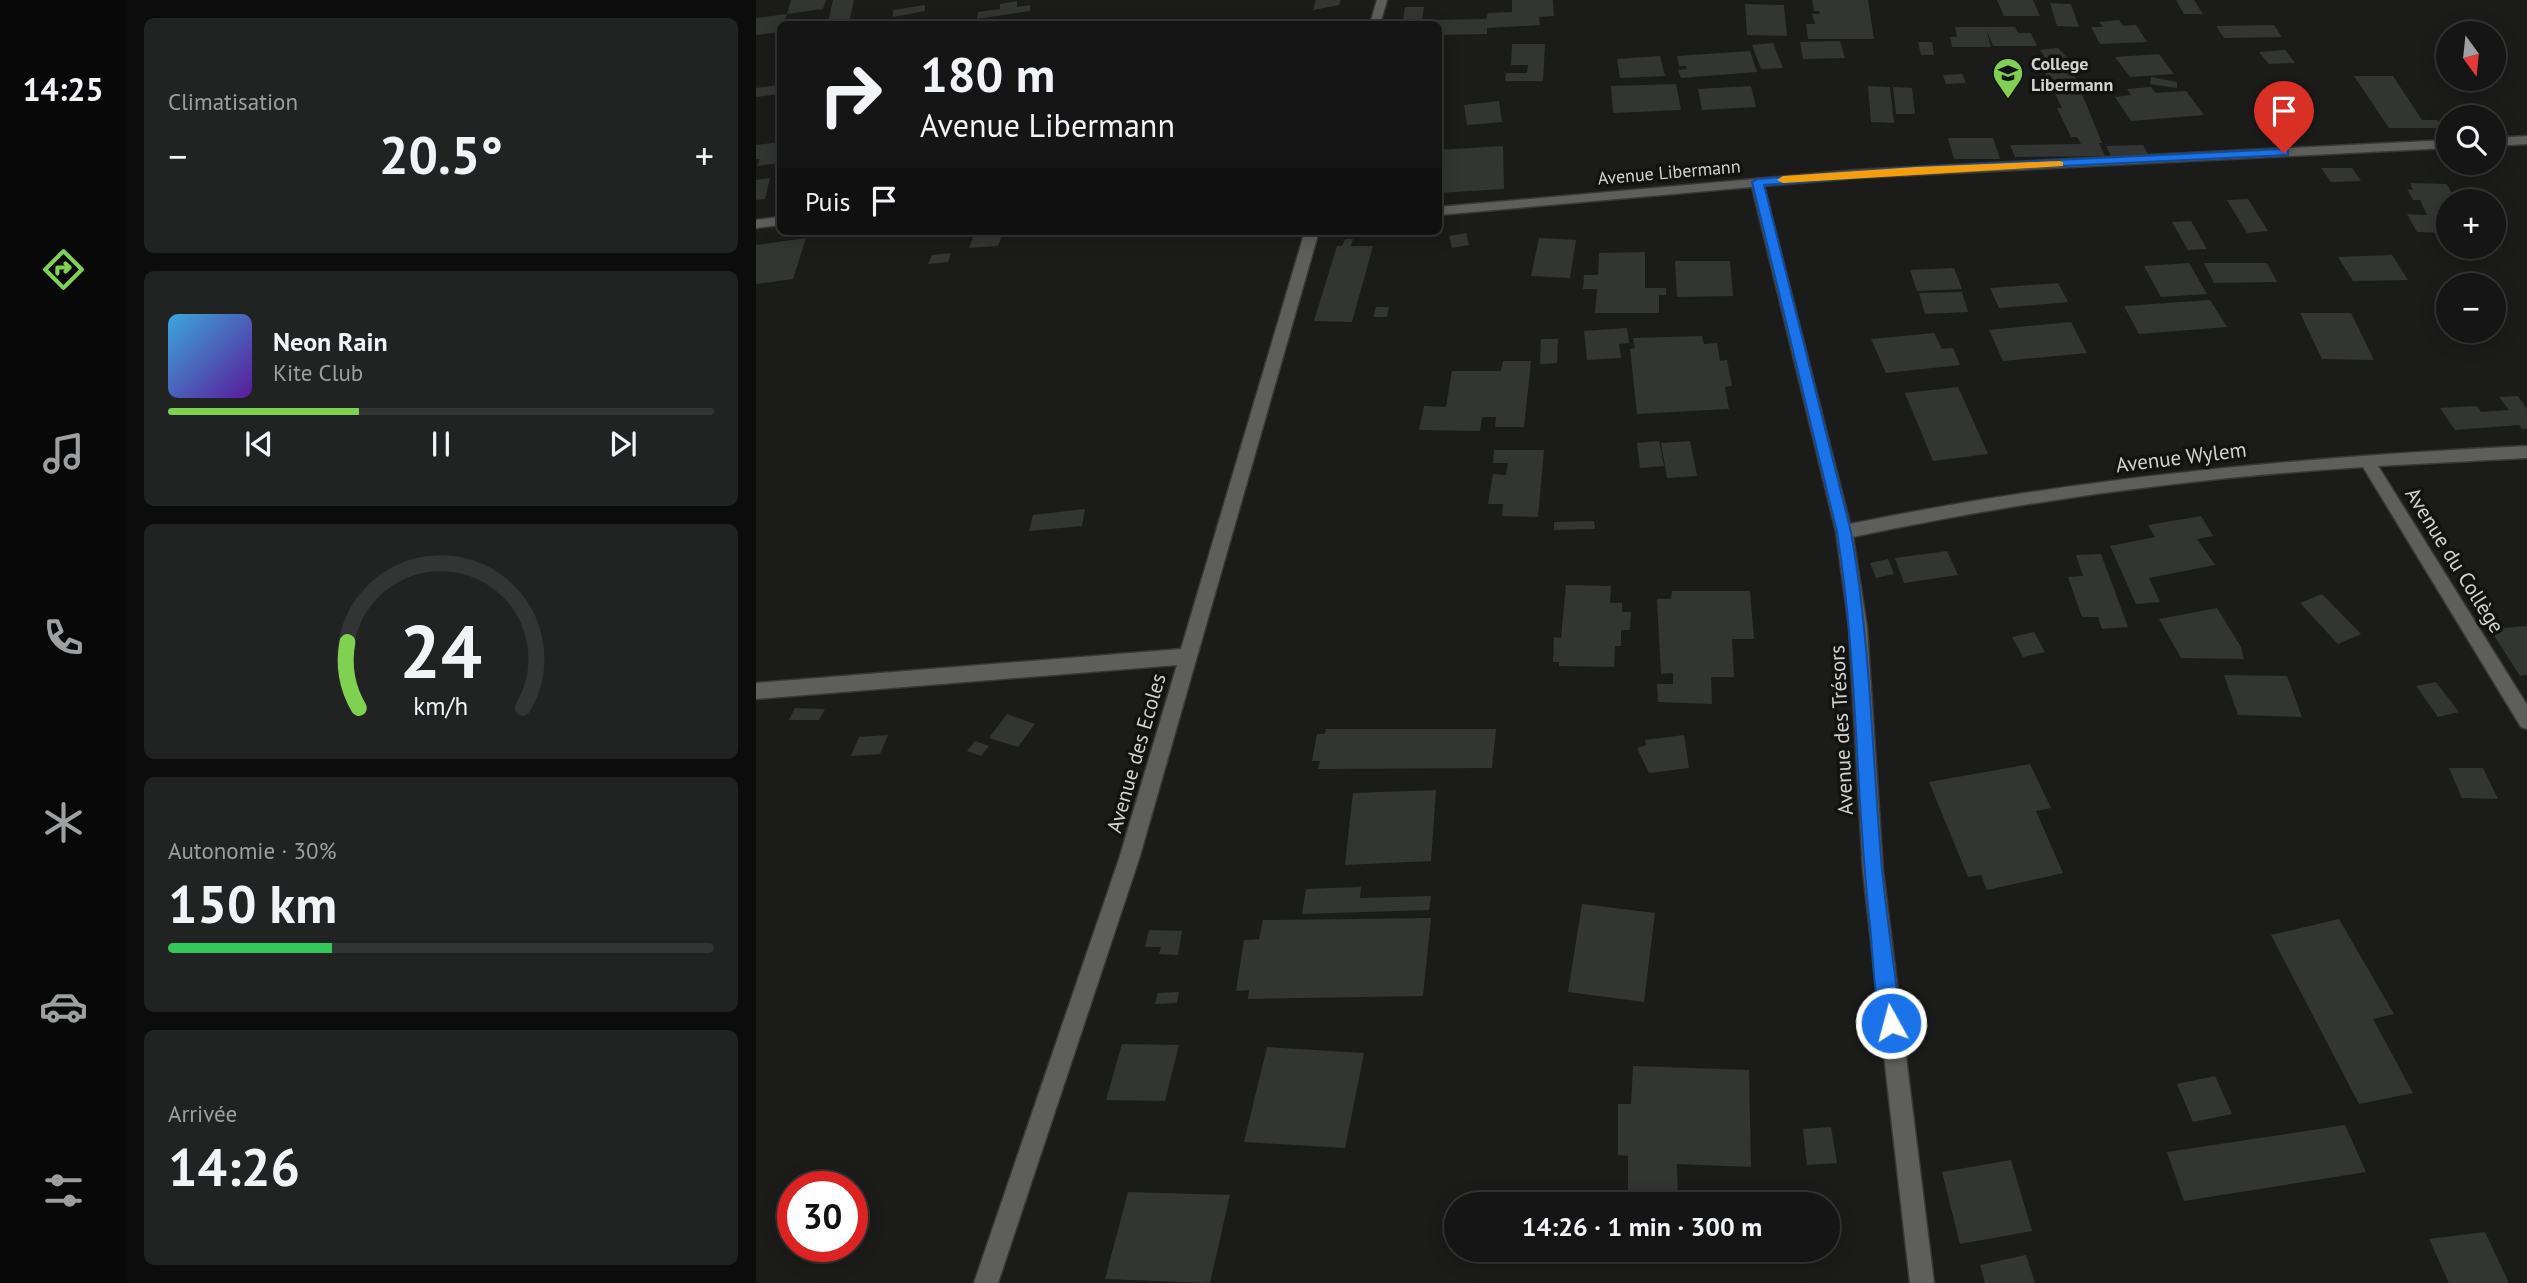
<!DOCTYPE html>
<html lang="fr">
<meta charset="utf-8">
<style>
body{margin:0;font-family:"PT Sans",sans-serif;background:#212222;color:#f1f3f6;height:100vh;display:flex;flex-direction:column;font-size:26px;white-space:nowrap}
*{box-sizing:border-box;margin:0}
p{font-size:23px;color:#9d9fa0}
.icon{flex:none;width:38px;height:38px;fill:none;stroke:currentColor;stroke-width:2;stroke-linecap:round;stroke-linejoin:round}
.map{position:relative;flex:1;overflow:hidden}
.panel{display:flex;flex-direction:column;gap:18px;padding:18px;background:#0b0c0b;width:630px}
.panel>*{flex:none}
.top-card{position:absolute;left:21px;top:21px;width:665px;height:214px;border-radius:10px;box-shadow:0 4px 18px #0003,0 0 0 2px #333434;background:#141514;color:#f1f3f6;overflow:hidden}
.needle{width:46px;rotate:165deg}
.controls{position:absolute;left:1680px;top:21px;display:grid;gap:14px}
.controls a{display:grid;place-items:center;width:70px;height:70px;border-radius:50%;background:#141514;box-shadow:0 4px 18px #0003,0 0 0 2px #333434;font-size:35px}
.speed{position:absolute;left:21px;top:1171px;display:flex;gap:14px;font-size:35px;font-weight:700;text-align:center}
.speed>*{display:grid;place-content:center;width:91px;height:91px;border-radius:50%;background:#141514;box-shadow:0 4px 18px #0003,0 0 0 2px #333434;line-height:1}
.speed .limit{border:10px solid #d22;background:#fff;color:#111}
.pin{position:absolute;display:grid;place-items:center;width:60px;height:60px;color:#fff;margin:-72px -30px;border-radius:50% 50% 50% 0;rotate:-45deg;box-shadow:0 0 7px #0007}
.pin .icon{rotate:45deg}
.me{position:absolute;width:77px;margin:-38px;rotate:353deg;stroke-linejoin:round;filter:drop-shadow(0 0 5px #0008)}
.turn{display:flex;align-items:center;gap:24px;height:147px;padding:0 28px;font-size:32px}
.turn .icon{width:91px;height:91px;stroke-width:2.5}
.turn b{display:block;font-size:49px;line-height:60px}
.then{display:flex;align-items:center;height:66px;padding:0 28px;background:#0003;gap:14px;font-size:26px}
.big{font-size:52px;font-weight:600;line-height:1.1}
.panel .tile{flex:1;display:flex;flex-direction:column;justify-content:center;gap:10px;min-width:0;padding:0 24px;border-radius:10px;background:#212222}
.panel .dial{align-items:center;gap:0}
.dial svg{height:182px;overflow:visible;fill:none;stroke:#333434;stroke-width:7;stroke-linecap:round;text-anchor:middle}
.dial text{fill:#f1f3f6;stroke:none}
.song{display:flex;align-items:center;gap:21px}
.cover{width:84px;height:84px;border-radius:10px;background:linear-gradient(135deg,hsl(200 70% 55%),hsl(270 70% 35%))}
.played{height:7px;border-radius:4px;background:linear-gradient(90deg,#80d051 35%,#333434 35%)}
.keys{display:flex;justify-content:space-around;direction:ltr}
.heat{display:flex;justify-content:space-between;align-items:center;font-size:38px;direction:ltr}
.charge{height:10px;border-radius:5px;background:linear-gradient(90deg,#34c759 30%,#333434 0)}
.trip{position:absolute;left:688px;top:1192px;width:396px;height:70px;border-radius:35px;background:#141514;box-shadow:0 4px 18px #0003,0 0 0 2px #333434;font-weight:600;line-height:70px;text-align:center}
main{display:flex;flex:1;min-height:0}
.tabs{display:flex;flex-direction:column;width:126px;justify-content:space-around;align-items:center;background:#080808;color:#9d9fa0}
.tabs .icon{width:49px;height:49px}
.tabs .active{color:#80d051}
.tabs b{font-size:32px;color:#f1f3f6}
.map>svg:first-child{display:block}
</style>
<main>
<nav class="tabs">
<b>14:25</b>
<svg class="icon active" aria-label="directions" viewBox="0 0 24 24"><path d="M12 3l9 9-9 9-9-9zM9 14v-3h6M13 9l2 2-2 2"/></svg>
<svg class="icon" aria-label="music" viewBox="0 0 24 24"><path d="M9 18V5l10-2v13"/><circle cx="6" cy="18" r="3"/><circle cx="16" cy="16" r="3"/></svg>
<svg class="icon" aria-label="phone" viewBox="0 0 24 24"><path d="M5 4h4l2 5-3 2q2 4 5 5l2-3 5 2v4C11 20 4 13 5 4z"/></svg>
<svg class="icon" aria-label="climate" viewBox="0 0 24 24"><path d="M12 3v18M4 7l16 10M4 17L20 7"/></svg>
<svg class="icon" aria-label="car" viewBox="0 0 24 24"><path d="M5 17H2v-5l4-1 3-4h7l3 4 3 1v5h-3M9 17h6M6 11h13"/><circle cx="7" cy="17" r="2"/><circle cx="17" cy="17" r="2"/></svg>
<svg class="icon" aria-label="filters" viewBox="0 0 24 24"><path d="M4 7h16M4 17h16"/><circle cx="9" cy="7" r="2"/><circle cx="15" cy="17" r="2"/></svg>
</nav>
<section class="panel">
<div class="tile"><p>Climatisation</p>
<div class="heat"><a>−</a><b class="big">20.5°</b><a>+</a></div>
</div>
<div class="tile">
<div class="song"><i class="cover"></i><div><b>Neon Rain</b><p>Kite Club</p></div></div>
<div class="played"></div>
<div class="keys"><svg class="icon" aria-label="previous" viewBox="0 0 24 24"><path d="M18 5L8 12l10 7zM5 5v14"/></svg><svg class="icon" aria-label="pause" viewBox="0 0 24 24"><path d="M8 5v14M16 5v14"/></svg><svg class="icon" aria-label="next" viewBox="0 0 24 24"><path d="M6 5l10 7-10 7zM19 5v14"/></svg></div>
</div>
<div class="tile dial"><svg viewBox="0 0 100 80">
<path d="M14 69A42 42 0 1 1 86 69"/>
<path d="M14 69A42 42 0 0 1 9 40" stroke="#80d051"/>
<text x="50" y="56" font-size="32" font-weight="700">24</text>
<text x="50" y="72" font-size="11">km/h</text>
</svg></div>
<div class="tile"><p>Autonomie · 30%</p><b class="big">150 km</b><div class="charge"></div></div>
<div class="tile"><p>Arrivée</p><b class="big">14:26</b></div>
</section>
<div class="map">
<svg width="1771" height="1283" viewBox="0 0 1771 1283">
<rect width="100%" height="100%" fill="#1b1c1a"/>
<g fill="#333532">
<path d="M 35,0 L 70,0 L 67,9 L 31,14 Z"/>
<path d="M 77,0 L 98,0 L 94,19 L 72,22 Z"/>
<path d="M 560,0 L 585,0 L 583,5 L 557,10 Z"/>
<path d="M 756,0 L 797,0 L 798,16 L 783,17 L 784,25 L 731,28 L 731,34 L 682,35 L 682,24 L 665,24 L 666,20 L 730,19 L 732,13 L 756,12 Z"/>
<path d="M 1056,0 L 1112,0 L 1118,39 L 1052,39 L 1050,24 L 1059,24 L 1056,14 L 1064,14 L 1063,11 L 1058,11 Z"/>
<path d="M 1241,0 L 1277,0 L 1284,16 L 1248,16 Z"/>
<path d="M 1420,0 L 1438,0 L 1447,14 L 1428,14 Z"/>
<path d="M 261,1 L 261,7 L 274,5 L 274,11 L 221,19 L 222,12 L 244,9 L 244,4 Z"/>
<path d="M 1294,3 L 1315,4 L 1323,27 L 1301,26 Z"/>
<path d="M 989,4 L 1028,5 L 1031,36 L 991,35 Z"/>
<path d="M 169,5 L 169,11 L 137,17 L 137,10 Z"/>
<path d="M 649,7 L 668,7 L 666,20 L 647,20 Z"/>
<path d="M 31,14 L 27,24 L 24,24 L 24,32 L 0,35 L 0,18 Z"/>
<path d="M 1363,20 L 1367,26 L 1380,25 L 1391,42 L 1344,44 L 1335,27 L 1347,27 L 1343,22 Z"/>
<path d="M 1518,25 L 1526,37 L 1468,38 L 1460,26 Z"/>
<path d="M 1199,27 L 1259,27 L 1262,33 L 1275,33 L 1281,46 L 1237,46 L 1230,29 L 1235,47 L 1196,47 L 1194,37 L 1201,37 Z"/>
<path d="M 1084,41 L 1089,58 L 1047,59 L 1044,42 Z"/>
<path d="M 1162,42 L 1176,42 L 1178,55 L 1165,55 Z"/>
<path d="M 1017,43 L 1027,68 L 1005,69 L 996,45 Z"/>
<path d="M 756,44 L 789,44 L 787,81 L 749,81 L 750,73 L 771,73 L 772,65 L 755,65 Z"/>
<path d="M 1302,48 L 1311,57 L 1346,143 L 1343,143 L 1349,156 L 1259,157 L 1254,145 L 1325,144 L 1321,137 L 1315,137 L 1301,108 L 1306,108 L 1281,57 L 1289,57 L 1284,50 Z"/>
<path d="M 1529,50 L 1539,63 L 1513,64 L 1503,52 Z"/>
<path d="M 994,51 L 1001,72 L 925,78 L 922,70 L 931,69 L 930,66 L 923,66 L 921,56 Z"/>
<path d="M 1403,54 L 1418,74 L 1374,77 L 1359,57 Z"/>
<path d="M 904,56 L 909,76 L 864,78 L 861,59 Z"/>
<path d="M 1206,74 L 1210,83 L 1190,84 L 1187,75 Z"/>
<path d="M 1598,76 L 1637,76 L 1666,120 L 1681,120 L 1686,128 L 1633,128 Z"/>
<path d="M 1395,77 L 1421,82 L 1421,88 L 1394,84 Z"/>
<path d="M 920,84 L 925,110 L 857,113 L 855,86 Z"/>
<path d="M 24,85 L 24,94 L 0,97 L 0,88 Z"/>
<path d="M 995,86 L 1000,107 L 946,110 L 942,89 Z"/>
<path d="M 1112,86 L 1134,87 L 1138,123 L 1115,122 Z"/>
<path d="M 1137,87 L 1156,88 L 1159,114 L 1140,114 Z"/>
<path d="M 1395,87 L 1400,93 L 1430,91 L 1448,115 L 1375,121 L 1359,97 L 1375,95 L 1371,89 Z"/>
<path d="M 743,101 L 746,122 L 711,125 L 708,105 Z"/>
<path d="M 1192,138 L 1237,138 L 1244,159 L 1198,159 Z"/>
<path d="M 24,142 L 24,163 L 1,166 L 4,159 L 0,159 L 0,145 Z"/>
<path d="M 1387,145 L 1393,156 L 1356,158 L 1350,146 Z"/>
<path d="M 747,146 L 748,189 L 682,193 L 682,150 Z"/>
<path d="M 1565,168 L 1596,168 L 1605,181 L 1575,182 Z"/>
<path d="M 14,178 L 9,199 L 0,200 L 0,180 Z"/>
<path d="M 1654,183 L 1691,184 L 1695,192 L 1709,192 L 1714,201 L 1692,201 L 1692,233 L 1661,232 L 1651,214 L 1671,215 L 1664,200 L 1657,200 L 1651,189 L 1657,190 Z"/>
<path d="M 1492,199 L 1512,231 L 1491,233 L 1471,200 Z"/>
<path d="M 1435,221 L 1451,249 L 1432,250 L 1416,222 Z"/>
<path d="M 710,233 L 713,245 L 696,248 L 693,236 Z"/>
<path d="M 246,235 L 242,246 L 213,248 L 217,237 Z"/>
<path d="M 50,238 L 37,279 L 0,284 L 0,245 Z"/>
<path d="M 783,238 L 820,240 L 814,278 L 775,276 Z"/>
<path d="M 589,239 L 597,239 L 595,246 L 617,246 L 596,322 L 558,321 L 581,246 L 586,246 Z"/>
<path d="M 889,252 L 889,288 L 910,288 L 910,295 L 903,295 L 903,313 L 839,313 L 841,289 L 827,289 L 828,275 L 842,275 L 843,253 Z"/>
<path d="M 195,253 L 192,262 L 172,264 L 176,255 Z"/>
<path d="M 1636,255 L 1652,280 L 1597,281 L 1582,257 Z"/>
<path d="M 919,261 L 974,261 L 977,296 L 921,297 Z"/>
<path d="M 1433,263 L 1451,294 L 1405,297 L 1388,266 Z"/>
<path d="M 1448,263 L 1511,263 L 1521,282 L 1458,283 Z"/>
<path d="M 1198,268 L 1206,289 L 1161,291 L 1154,270 Z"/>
<path d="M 1302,283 L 1312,302 L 1243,308 L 1234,288 Z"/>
<path d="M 1206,292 L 1212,312 L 1169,314 L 1163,293 Z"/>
<path d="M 1454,300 L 1471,327 L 1383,334 L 1368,306 Z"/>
<path d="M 620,307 L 633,307 L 631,317 L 617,317 Z"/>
<path d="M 1544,313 L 1595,313 L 1618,360 L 1566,359 Z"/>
<path d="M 1315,322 L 1331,353 L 1247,361 L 1233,330 Z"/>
<path d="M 871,328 L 873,343 L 863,344 L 865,358 L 831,360 L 828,331 Z"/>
<path d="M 1178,333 L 1186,349 L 1197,348 L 1204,365 L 1130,373 L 1115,339 Z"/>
<path d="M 946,336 L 948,344 L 961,343 L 964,361 L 971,360 L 976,386 L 969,387 L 973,409 L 881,414 L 874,349 L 879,348 L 877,338 Z"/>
<path d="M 785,339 L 802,339 L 801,363 L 784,364 Z"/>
<path d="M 747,361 L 775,361 L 768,427 L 739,427 L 740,417 L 726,417 L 724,431 L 663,430 L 668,406 L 690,407 L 696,371 L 745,371 Z"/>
<path d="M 1202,387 L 1232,454 L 1177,461 L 1149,393 Z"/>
<path d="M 1762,396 L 1771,409 L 1771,429 L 1766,429 L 1763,425 L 1699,430 L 1684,408 L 1721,406 L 1725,412 L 1753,410 L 1743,397 Z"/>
<path d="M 903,441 L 908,466 L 884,468 L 881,443 Z"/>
<path d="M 934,441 L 941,476 L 911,478 L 905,443 Z"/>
<path d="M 738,450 L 788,450 L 782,517 L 746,516 L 747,504 L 732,504 L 737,474 L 750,475 L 752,463 L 737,463 Z"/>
<path d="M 329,509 L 326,526 L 273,531 L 277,515 Z"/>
<path d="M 1445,516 L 1457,536 L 1441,539 L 1459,565 L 1393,578 L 1404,602 L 1380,604 L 1354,546 L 1399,537 L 1392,525 Z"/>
<path d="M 838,521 L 839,529 L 798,530 L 798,522 Z"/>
<path d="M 1191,551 L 1202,575 L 1148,583 L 1139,558 Z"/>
<path d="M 1345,554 L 1372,627 L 1346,629 L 1342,617 L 1326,617 L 1312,577 L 1327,576 L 1320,555 Z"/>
<path d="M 1132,559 L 1138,574 L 1120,578 L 1114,563 Z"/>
<path d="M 810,585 L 855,586 L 854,603 L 866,603 L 866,612 L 875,612 L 874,630 L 865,630 L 865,646 L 859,646 L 858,667 L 803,666 L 803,662 L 797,662 L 798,637 L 805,638 Z"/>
<path d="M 916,591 L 994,591 L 998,639 L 976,639 L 978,677 L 955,677 L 956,704 L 902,702 L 901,684 L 917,684 L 917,673 L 905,674 L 901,599 L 915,599 Z"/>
<path d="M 1566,594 L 1605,634 L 1582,644 L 1544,603 Z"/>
<path d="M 1461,608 L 1485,647 L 1488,659 L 1425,658 L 1403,619 Z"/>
<path d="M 1771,626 L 1771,675 L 1764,676 L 1734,629 Z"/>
<path d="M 1278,632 L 1289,652 L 1267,657 L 1256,637 Z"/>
<path d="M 1468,675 L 1531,676 L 1546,717 L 1482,715 Z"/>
<path d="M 1680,682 L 1703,712 L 1682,717 L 1660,686 Z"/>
<path d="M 39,708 L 69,709 L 63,720 L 33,720 Z"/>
<path d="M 251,714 L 279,724 L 262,747 L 233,738 Z"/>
<path d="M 570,729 L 740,729 L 736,768 L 562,769 L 564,761 L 556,761 L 561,734 L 569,734 Z"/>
<path d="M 132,735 L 124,754 L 95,756 L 103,737 Z"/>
<path d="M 928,735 L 933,768 L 893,773 L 881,748 L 890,745 L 889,740 Z"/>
<path d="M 219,741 L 233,746 L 225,756 L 211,751 Z"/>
<path d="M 1274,764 L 1295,808 L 1280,811 L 1307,873 L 1231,890 L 1225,875 L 1212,877 L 1173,782 Z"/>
<path d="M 1693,768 L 1727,768 L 1742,799 L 1706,798 Z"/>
<path d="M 680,790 L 675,861 L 589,865 L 597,793 Z"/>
<path d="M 605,887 L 604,898 L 675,896 L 673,910 L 546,914 L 550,889 Z"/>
<path d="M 826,904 L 899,913 L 888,1002 L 812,992 Z"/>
<path d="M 675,918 L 667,996 L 492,999 L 493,990 L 480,991 L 488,940 L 503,939 L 507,920 Z"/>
<path d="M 1583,919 L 1638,1014 L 1617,1019 L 1657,1093 L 1603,1104 L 1515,935 Z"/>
<path d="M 393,930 L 426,931 L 422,955 L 403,954 L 405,947 L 389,947 Z"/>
<path d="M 423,992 L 421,1003 L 399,1004 L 402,993 Z"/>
<path d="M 366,1044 L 423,1045 L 409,1101 L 350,1100 Z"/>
<path d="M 511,1047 L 608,1053 L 589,1148 L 488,1142 Z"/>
<path d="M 877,1066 L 993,1070 L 995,1167 L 921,1164 L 922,1204 L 872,1204 L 872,1156 L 862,1155 L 862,1104 L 875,1104 Z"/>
<path d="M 1459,1076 L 1476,1114 L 1437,1122 L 1421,1084 Z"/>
<path d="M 1589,1125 L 1610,1172 L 1428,1201 L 1411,1152 Z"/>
<path d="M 1075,1127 L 1081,1163 L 1051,1165 L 1047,1129 Z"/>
<path d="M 1255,1160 L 1276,1231 L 1204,1244 L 1186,1172 Z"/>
<path d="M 372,1192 L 474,1195 L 454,1283 L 349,1279 Z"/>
<path d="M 1729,1232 L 1753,1283 L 1693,1283 L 1673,1239 Z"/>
<path d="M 1270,1255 L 1279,1283 L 1229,1283 L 1224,1265 Z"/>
</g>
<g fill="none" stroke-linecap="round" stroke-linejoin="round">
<g stroke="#373837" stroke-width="3">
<g id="minor">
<path d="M 621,0 L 631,0 L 624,24 L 614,24 Z"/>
<path d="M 1771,136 L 1771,144 L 1738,146 L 1738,138 Z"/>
<path d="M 1692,140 L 1692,148 L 1100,178 L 1008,186 L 1094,524 C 1318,478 1544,457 1771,446 L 1771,458 L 1622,466 L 1771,705 L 1771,729 L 1765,727 L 1607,467 C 1435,478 1265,501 1097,537 L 1111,627 L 1127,871 L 1178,1283 L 1154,1283 L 1107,871 L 1093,627 L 1080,532 L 996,187 L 682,215 L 682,207 L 1100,170 Z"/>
<path d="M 24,217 L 24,225 L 0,228 L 0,220 Z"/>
<path d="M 549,231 L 563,231 L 383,859 L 242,1283 L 218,1283 L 363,859 L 421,665 L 0,699 L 0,683 L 425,649 Z"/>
</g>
</g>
<use href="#minor" fill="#5e5f5d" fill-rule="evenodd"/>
</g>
<path fill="#1a73e8" stroke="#114b97" stroke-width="2" d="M 1528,149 L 1532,150 L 1532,155 L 1160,173 L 1008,185 L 1095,532 C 1115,645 1116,757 1126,870 C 1131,921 1139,972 1145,1023 L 1142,1030 L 1135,1033 L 1128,1030 C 1118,1005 1117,954 1114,925 C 1099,794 1102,662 1081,532 L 996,182 L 1001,179 L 1160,167 Z"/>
<path fill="#f59e0b" d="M 1303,161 L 1307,162 L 1307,166 L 1027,183 L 1021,180 L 1027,176 L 1160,167 Z"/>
<defs>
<g id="school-pin" transform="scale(1.575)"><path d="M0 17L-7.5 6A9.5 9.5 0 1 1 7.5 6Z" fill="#80d051" stroke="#121311"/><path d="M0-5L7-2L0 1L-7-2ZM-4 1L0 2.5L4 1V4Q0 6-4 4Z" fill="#111"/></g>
</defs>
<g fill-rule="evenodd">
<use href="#school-pin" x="1252" y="73"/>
</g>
<g text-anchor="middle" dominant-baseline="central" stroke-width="7" stroke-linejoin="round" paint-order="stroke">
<g font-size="18" font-weight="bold" fill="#d2d3d1" stroke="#121311" text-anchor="start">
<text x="1275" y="63">College<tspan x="1275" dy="21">Libermann</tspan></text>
</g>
<g font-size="18" fill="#d2d3d1" stroke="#121311">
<text transform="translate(913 172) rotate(-5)">Avenue Libermann</text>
</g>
<g font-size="21" fill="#d2d3d1" stroke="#121311">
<text transform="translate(1425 457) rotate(-7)">Avenue Wylem</text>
<text transform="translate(1699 560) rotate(58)">Avenue du Collège</text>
<text transform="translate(1085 730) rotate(-93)">Avenue des Trésors</text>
<text transform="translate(380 753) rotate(-74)">Avenue des Ecoles</text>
</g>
</g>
</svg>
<div class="controls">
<a><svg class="needle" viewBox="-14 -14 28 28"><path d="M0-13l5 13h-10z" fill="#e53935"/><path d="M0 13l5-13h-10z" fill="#9d9fa0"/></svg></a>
<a><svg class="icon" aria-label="search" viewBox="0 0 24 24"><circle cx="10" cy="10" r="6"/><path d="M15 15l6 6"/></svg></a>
<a>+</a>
<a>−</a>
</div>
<div class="speed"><div class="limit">30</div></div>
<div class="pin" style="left:1528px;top:153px;background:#d93025"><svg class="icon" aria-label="arrive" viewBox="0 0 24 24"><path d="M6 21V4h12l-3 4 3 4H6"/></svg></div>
<svg class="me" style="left:1135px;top:1023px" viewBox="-20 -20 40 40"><circle r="17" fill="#1a73e8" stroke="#fff" stroke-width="3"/><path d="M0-11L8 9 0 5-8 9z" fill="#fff"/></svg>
<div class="trip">14:26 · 1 min · 300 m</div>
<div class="top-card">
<div class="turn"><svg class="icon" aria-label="right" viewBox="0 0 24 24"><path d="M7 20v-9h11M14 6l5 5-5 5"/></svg><div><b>180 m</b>Avenue Libermann</div></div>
<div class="then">Puis<svg class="icon" aria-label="arrive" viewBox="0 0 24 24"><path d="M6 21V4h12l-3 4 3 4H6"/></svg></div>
</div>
</div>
</main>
